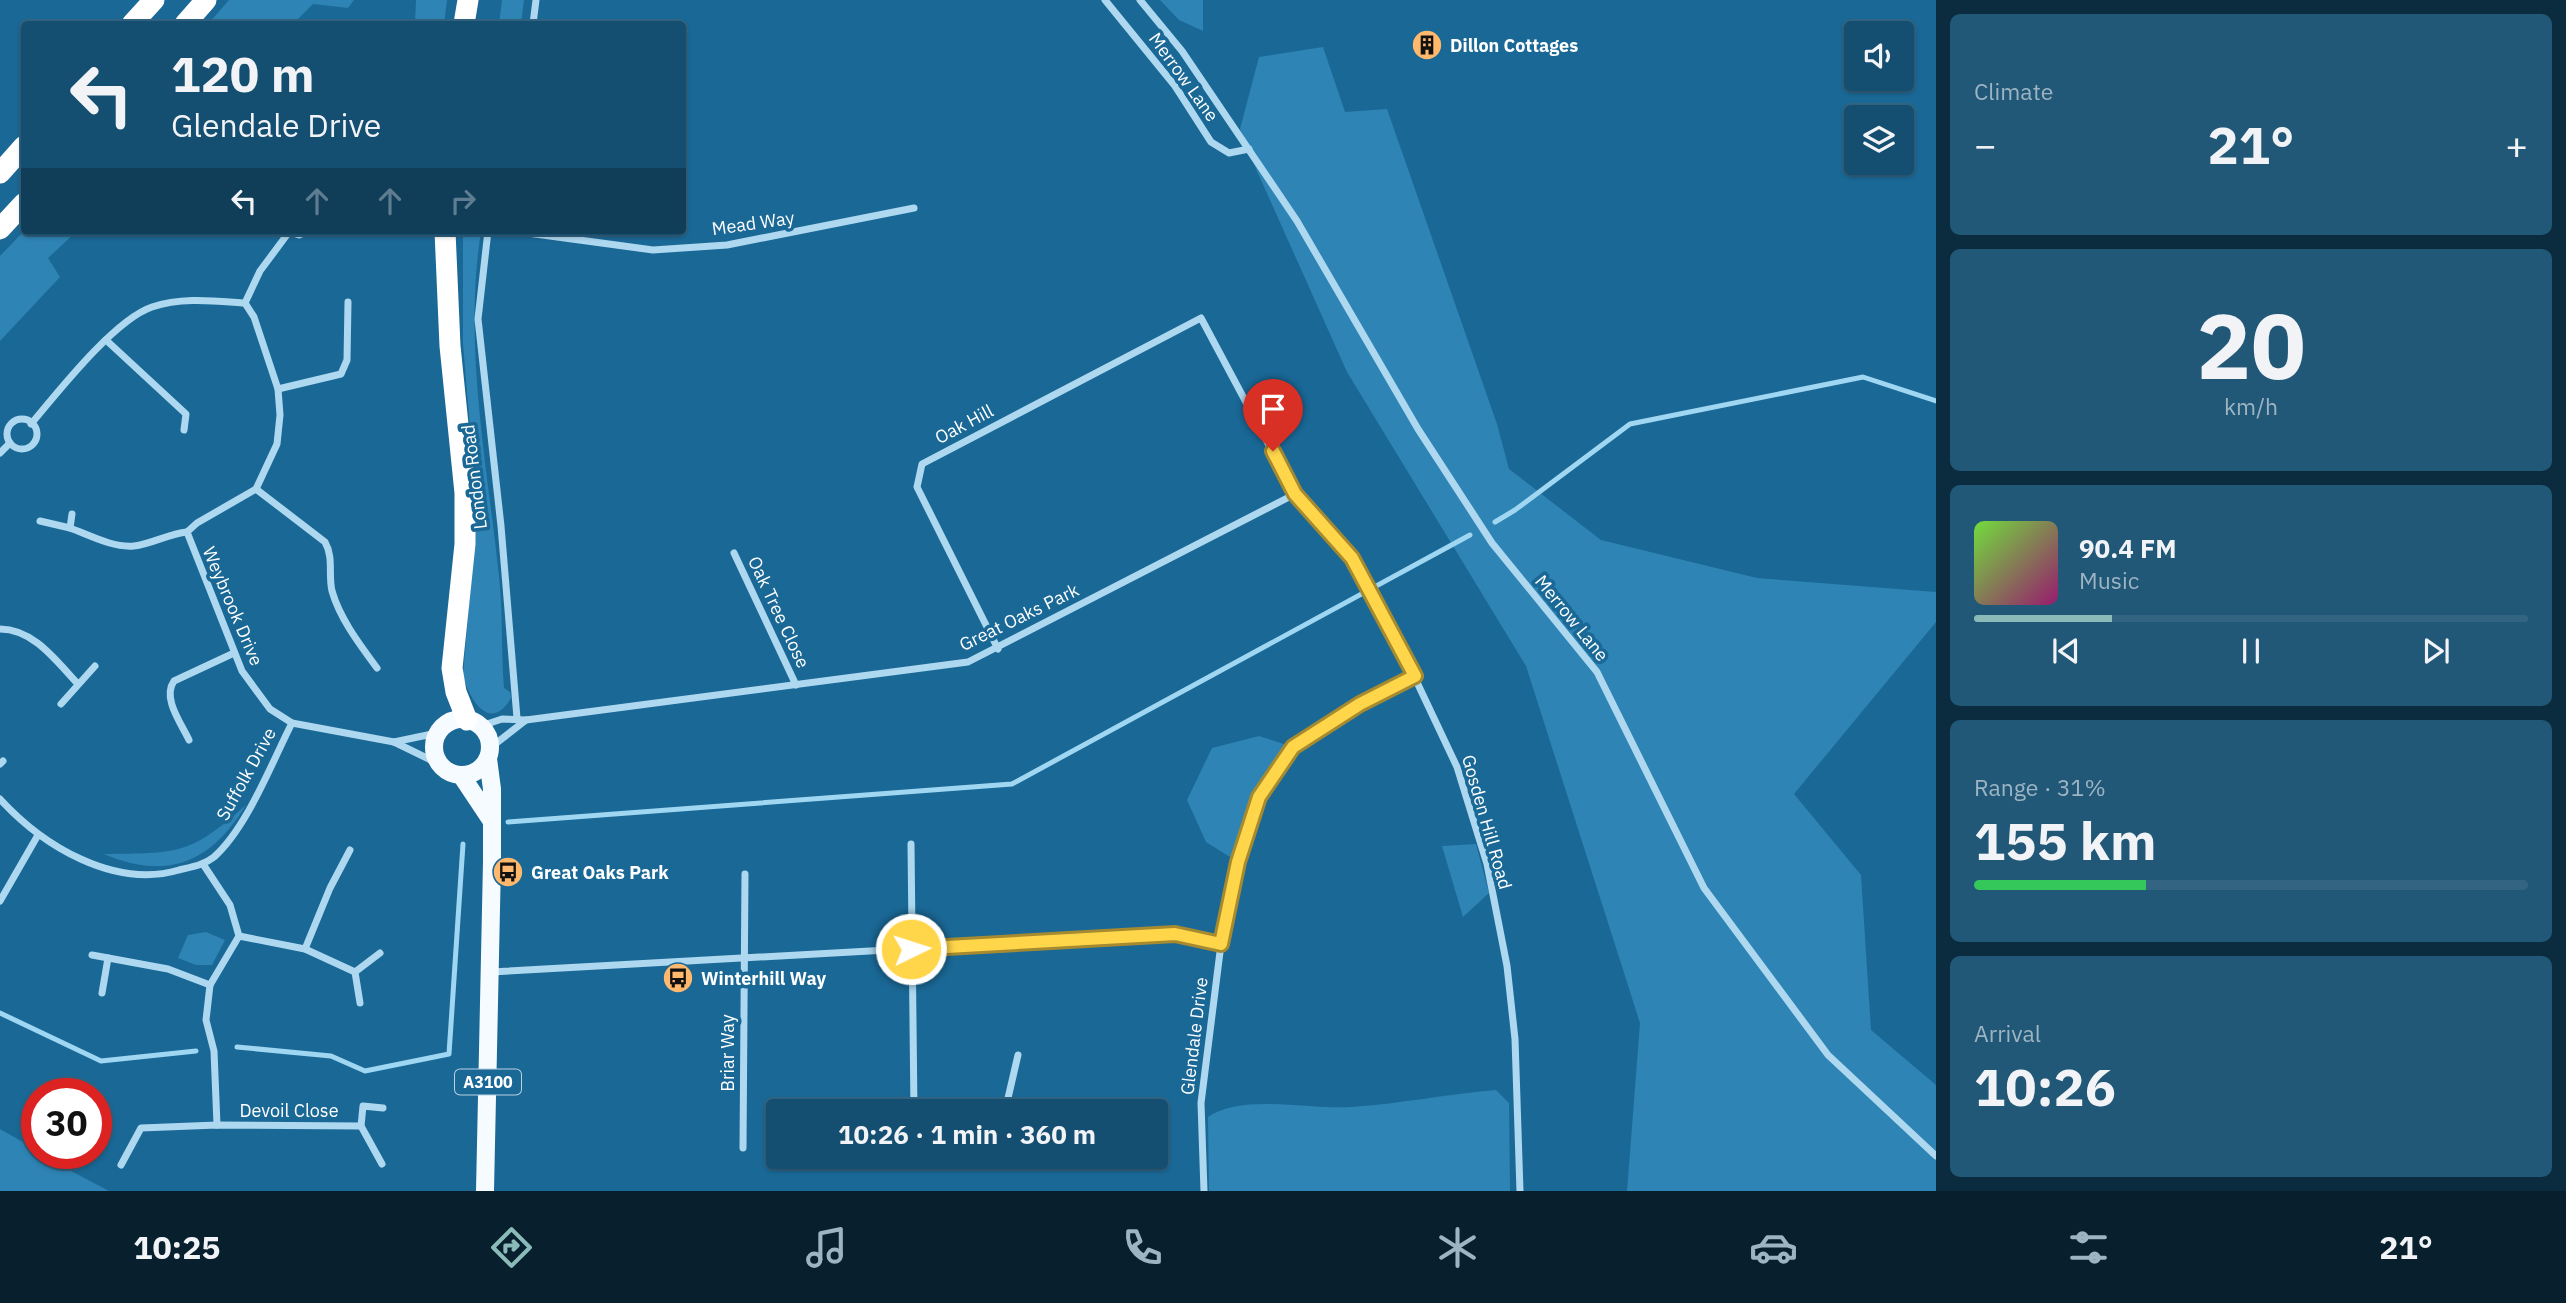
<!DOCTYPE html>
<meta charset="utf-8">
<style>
body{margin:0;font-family:"IBM Plex Sans",sans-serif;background:#215878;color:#f1f3f6;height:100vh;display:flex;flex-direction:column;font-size:26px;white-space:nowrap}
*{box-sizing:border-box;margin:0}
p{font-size:23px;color:#9db4c3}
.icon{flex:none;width:38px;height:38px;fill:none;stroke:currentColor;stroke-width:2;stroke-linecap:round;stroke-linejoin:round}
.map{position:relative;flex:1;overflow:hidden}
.details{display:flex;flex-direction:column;gap:14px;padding:14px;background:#0b2b3e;width:630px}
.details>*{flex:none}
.banner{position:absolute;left:21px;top:21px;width:665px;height:214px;border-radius:7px;box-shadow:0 2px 5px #0004,0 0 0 2px #336583;background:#144e70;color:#f1f3f6;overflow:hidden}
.controls{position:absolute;left:1844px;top:21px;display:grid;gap:14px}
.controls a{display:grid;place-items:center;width:70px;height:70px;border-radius:7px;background:#144e70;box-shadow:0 2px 5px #0004,0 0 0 2px #336583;font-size:35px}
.speed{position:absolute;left:21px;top:1078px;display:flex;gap:14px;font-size:35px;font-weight:700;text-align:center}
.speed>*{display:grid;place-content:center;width:91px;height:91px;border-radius:50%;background:#144e70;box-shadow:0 2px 5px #0004,0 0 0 2px #336583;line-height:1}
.speed .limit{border:10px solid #d22;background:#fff;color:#111}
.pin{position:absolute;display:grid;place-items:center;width:60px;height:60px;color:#fff;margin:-72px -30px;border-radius:50% 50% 50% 0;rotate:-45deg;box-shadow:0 0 7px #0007}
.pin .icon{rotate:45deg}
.me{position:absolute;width:77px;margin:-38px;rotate:86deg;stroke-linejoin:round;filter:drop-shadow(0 0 5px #0008)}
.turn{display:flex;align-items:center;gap:24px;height:147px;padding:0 35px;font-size:32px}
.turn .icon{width:91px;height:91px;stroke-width:2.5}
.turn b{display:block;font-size:49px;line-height:60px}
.lanes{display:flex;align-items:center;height:66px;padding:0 35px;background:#0003;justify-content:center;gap:35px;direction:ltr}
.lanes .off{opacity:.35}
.big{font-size:52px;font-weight:800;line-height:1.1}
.details .widget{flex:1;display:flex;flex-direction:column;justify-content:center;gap:10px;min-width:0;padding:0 24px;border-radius:10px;background:#215878}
.details .dial{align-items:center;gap:0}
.dial b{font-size:91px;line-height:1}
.song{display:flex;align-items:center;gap:21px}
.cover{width:84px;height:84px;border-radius:10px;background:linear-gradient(135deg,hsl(100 70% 55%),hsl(320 70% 35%))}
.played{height:7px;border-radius:4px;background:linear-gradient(90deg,#8bbbb9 25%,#336583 25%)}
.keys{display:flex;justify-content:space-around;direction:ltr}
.heat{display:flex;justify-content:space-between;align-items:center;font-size:38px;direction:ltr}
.charge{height:10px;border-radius:5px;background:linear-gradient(90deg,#34c759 31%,#336583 0)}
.trip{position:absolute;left:766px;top:1099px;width:402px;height:70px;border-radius:7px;background:#144e70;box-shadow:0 2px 5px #0004,0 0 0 2px #336583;font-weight:800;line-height:70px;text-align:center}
.dock{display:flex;height:112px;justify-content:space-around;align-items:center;background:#081f2d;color:#9db4c3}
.dock .icon{width:49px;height:49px}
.dock .current{color:#8bbbb9}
.dock b{font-size:32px;color:#f1f3f6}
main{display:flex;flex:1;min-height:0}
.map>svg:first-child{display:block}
</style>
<main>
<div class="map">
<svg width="1936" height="1191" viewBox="0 0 1936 1191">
<rect width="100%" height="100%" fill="#1a6896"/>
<g fill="#2e84b4">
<path d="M 229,0 L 354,0 L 348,8 L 313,4 L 293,24 L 208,24 Z"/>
<path d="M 416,0 L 447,0 L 444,24 L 415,24 Z"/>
<path d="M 502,0 L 524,0 L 521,24 L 499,24 Z"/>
<path d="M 1160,0 L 1203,0 L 1203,31 L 1179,20 Z"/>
<path d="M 1323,47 L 1345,112 L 1387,109 L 1497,424 L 1509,469 L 1601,540 L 1757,578 L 1936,592 L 1936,622 L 1794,794 L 1861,875 L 1871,1030 L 1936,1085 L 1936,1191 L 1627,1191 L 1640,1023 L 1526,666 L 1347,372 L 1257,171 L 1240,129 L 1259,57 Z"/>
<path d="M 24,231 L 77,231 L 48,258 L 60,277 L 0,341 L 0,256 Z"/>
<path d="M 463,231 L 481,231 C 463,345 487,463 499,576 C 503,613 501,651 504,688 L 510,692 L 511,698 C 490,734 469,699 463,675 L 477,511 L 463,344 Z"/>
<path d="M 1259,736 L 1293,747 L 1259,797 L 1238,862 L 1206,842 L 1187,800 L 1212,748 Z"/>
<path d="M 246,805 C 211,863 167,881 104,854 C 177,853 189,856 246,805 Z"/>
<path d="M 1476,844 L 1489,893 L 1463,917 L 1442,846 Z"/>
<path d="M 206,932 L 225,940 L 212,965 L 196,965 L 178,958 L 188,935 Z"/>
<path d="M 1496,1090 L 1509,1103 L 1510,1191 L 1209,1191 L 1208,1117 C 1241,1093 1311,1110 1351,1107 C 1399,1104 1447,1094 1496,1090 Z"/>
<path d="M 0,1129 L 37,1150 L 37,1153 L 109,1191 L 0,1191 Z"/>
</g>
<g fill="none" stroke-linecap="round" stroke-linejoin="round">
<g stroke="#9fd6f2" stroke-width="5">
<path d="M 1495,522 L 1515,510 L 1630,424 L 1863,377 L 1936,401"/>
<path d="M 508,822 L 1012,784 L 1470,535"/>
<path d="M 0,1013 L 101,1061 L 196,1051"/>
<path d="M 237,1047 L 331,1056 L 365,1071 L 449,1054 L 463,844"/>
</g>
<g stroke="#add8f0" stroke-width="7">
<path d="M 1105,0 L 1175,86 L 1211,142 L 1229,153 L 1249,149"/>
<path d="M 1140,0 L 1182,51 L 1297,221 L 1418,429 L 1492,543 L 1597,672 L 1704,888 L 1828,1055 L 1936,1156"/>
<path d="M 533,24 L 536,0"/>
<path d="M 288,231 L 299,235 L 309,231"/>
<path d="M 488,231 L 478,319 L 501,526 L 517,718"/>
<path d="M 513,231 L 653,250 L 727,245 L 914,208"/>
<path d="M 245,303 L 260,271 L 289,232"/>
<path d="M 106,340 L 186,414 L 184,430"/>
<path d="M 278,389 L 341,374 L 347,360 L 348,302"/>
<circle cx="22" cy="434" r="15"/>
<path d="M 31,424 C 58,392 114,320 152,307 C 182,297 214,301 245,303"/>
<path d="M 0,453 L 10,443"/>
<path d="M 256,489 L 325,542 C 334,558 328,574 332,591 C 340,619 360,645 377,668"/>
<path d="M 72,514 L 70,528 C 89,535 113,548 134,546 C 152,544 168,534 187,532"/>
<path d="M 40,521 L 70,528"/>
<path d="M 187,532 L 242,671 L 270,709 L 292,723 L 394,742 L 441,765"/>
<path d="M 187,532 L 197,523 L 256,489 L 277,444 L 280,415 L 278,389 L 254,317 L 245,303"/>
<path d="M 734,553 L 796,685"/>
<path d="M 0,629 C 34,629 57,662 78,684"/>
<path d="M 998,649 L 917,487 L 922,464 L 1201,318 L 1295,494 L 1352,558 L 1389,623 L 1457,767 L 1487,864 L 1507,966 L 1515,1039 L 1520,1191"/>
<path d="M 61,704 L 95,666"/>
<path d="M 481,726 L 502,719 L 526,720 L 968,662 L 1295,494"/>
<path d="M 189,740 C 181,723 162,698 174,681 L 234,653"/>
<path d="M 394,742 L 437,733"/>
<path d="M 490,748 L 526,720"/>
<path d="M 0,764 L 3,761"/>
<path d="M 0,799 C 43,846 114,889 179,870 C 191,867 204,865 214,857 C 247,828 272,762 292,723"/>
<path d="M 911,844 L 914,1111"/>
<path d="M 0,901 L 38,835"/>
<path d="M 239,936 L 305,949 L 355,972"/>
<path d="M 305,949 L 330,888 L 350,850"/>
<path d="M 92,955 L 168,969 L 210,985 L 239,936 L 230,905 L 203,864"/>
<path d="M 491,972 L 1175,934 L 1221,944"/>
<path d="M 210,985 L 206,1020 L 214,1051 L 217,1125"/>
<path d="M 102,993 L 108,958"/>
<path d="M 360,1003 L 355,972 L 380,953"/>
<path d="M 1005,1111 L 1018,1055"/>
<path d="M 743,1148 L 745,874"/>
<path d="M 915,1157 L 915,1163 L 974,1157"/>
<path d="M 382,1164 L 361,1126 L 363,1106 L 383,1108"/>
<path d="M 121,1165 L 141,1128 L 217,1125 L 361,1126"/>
<path d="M 1204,1191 L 1201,1103 L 1221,944 L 1238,862 L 1259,797 L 1293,747 L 1360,703 L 1415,676"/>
</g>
<g stroke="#f6fbff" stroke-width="18">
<circle cx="462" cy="747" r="28"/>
<path d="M 461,775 L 491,820"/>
<path d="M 485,1191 L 492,862 L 492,789 L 488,759"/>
</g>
<g stroke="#fff" stroke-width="21">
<path d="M 132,24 L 154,0"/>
<path d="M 185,24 L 206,0"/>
<path d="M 464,24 L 468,0"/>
<path d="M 0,173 L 24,146"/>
<path d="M 0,229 L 24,203"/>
<path d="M 445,231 L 450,346 L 465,493 L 465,544 L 452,668 L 456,692 L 467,720"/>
</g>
</g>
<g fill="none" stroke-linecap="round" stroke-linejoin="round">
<g stroke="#a68a30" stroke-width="18">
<path id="route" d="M 911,949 L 1175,934 L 1221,944 L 1238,862 L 1259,797 L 1293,747 L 1360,704 L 1415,676 L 1352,558 L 1295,494 L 1273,451"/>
</g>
<use href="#route" stroke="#ffd54a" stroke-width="12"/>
</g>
<defs>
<g id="building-disc" transform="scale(1.575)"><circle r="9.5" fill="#ffb86c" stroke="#1a6896"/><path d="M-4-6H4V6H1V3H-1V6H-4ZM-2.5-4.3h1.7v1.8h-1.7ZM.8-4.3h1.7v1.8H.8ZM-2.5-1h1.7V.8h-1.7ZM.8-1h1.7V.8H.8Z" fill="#111"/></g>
<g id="bus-disc" transform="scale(1.575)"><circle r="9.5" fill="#ffb86c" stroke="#1a6896"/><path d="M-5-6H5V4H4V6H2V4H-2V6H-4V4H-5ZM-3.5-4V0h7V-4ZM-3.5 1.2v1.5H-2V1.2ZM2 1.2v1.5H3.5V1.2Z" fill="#111"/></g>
</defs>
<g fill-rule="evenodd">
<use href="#building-disc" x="1427" y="45"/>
<use href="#bus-disc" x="508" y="872"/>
<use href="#bus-disc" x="678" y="978"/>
</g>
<g text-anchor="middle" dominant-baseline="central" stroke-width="7" stroke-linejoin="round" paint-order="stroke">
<rect fill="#1a6896" stroke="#bad2e0" stroke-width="2" x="455" y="1069.5" width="66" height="25" rx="5"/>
<g font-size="16" font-weight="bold" fill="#fff">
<text x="488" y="1082">A3100</text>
</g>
<g font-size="18" font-weight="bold" fill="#fff" stroke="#1a6896" text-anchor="start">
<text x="1450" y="45">Dillon Cottages</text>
<text x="531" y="872">Great Oaks Park</text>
<text x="701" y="978">Winterhill Way</text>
</g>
<g font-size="18" fill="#fff" stroke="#1a6896">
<text transform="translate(1184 77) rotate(54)">Merrow Lane</text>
<text transform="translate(753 223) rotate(-8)">Mead Way</text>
<text transform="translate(964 424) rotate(-28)">Oak Hill</text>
<text transform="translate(474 477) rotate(-97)">London Road</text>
<text transform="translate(233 606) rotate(67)">Weybrook Drive</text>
<text transform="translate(779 612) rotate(65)">Oak Tree Close</text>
<text transform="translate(1019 617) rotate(-26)">Great Oaks Park</text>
<text transform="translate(1572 618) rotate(51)">Merrow Lane</text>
<text transform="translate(246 774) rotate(-61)">Suffolk Drive</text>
<text transform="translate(1487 822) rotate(74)">Gosden Hill Road</text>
<text transform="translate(1194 1036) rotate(-83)">Glendale Drive</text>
<text transform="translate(727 1053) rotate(-90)">Briar Way</text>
<text x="289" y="1110">Devoil Close</text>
</g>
</g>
</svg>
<div class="controls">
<a><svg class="icon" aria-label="sound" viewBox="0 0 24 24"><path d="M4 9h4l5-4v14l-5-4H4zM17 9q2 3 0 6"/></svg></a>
<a><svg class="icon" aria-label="layers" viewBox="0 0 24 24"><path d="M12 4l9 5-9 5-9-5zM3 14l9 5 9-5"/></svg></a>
</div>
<div class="speed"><div class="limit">30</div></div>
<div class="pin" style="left:1273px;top:451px;background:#d93025"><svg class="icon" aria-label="arrive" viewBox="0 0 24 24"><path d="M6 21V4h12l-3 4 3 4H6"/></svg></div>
<svg class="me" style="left:911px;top:949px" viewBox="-20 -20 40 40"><circle r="17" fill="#ffd54a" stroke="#fff" stroke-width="3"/><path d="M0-11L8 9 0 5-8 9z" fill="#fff"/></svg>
<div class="trip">10:26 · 1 min · 360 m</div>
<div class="banner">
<div class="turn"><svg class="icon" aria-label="left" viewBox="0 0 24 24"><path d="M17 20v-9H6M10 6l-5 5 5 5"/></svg><div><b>120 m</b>Glendale Drive</div></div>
<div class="lanes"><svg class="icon" aria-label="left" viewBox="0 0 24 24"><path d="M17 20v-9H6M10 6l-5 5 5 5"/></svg><svg class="icon off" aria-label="ahead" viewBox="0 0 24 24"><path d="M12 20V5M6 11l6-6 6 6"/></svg><svg class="icon off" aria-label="ahead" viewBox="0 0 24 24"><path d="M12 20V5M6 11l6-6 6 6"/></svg><svg class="icon off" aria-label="right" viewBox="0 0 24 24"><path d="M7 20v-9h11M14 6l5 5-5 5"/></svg></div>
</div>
</div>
<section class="details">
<div class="widget"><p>Climate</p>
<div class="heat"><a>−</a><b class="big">21°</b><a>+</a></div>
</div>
<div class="widget dial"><b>20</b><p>km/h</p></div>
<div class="widget">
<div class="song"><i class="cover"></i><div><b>90.4 FM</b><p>Music</p></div></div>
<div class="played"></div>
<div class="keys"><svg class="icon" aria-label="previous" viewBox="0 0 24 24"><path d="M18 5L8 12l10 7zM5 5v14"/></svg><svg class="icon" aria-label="pause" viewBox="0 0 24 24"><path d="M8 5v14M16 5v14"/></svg><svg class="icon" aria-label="next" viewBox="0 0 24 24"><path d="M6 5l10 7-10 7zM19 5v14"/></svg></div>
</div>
<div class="widget"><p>Range · 31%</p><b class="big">155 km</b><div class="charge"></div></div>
<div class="widget"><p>Arrival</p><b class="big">10:26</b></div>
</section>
</main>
<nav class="dock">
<b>10:25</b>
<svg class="icon current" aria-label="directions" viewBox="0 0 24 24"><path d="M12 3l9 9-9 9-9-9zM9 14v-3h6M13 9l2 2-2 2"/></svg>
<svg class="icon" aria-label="music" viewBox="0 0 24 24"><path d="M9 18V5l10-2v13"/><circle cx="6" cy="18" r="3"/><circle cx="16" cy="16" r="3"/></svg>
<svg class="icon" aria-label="phone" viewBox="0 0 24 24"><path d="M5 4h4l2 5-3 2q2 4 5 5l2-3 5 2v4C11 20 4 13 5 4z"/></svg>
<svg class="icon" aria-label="climate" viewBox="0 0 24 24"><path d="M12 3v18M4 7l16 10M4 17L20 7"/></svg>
<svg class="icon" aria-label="car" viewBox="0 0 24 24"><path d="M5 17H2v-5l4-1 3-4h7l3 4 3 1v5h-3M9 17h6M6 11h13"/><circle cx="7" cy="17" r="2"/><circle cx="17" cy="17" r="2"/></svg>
<svg class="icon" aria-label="filters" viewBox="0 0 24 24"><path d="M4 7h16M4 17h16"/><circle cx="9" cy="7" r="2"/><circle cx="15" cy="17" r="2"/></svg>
<b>21°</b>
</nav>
